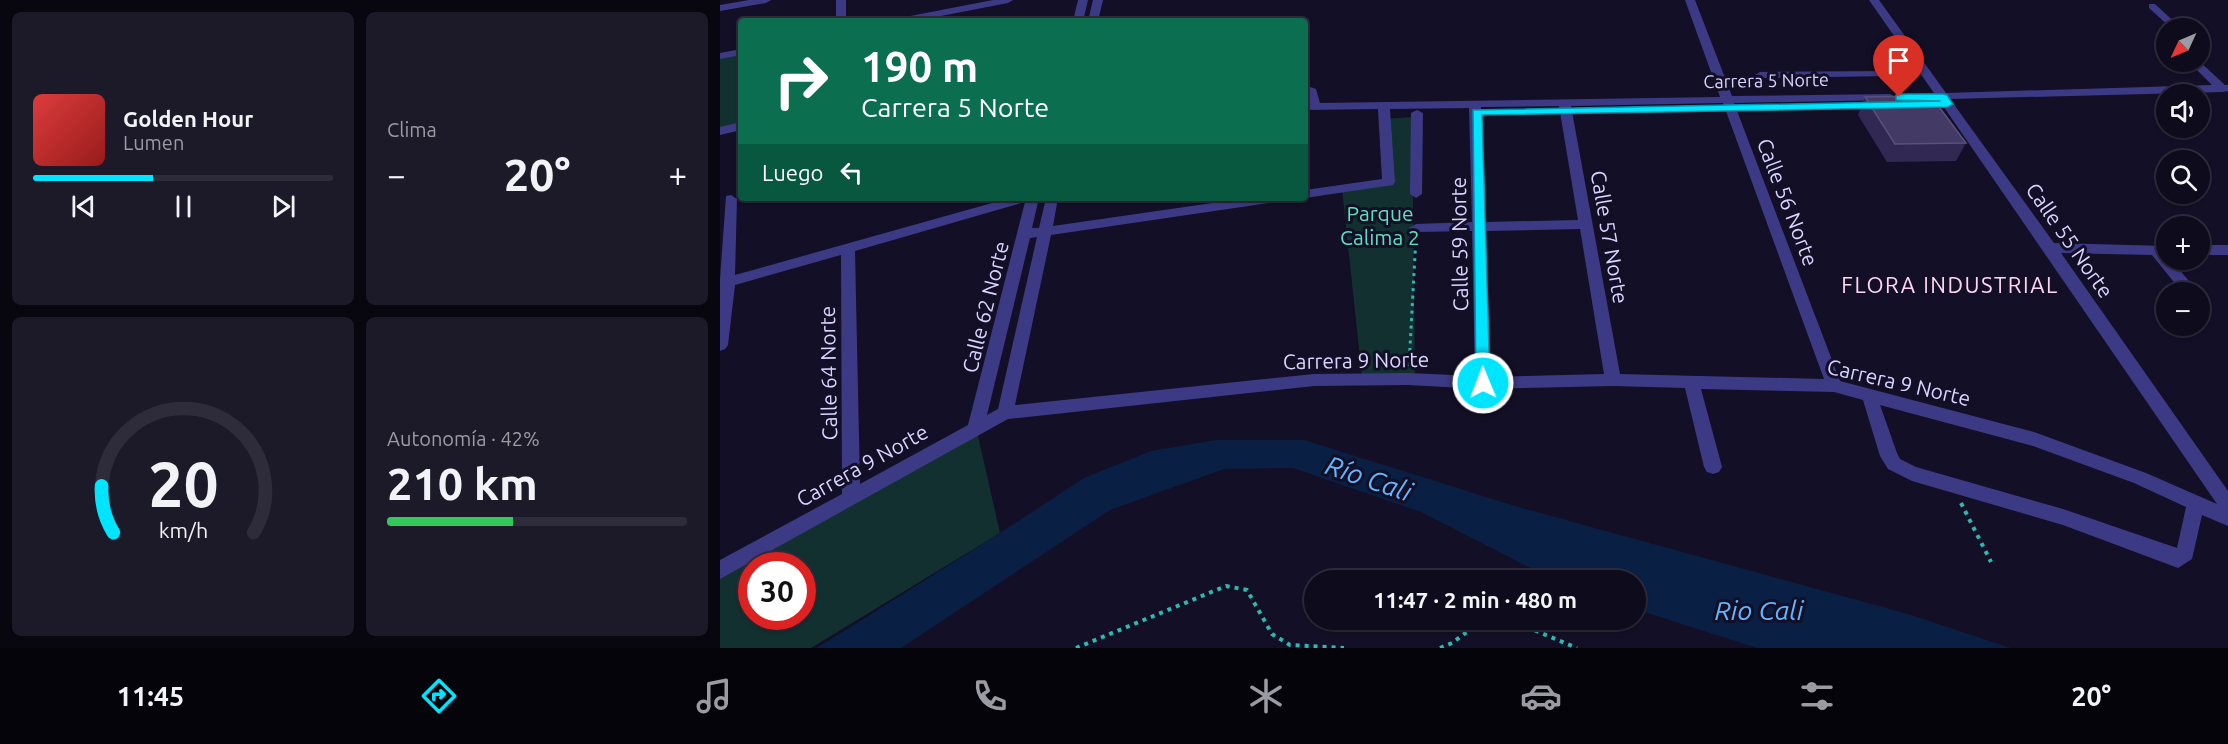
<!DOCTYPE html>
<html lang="es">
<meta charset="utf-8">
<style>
body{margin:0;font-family:Ubuntu,sans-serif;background:#1c1929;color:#f1f3f6;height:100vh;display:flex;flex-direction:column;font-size:22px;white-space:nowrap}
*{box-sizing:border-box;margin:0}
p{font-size:20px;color:#9b9ba3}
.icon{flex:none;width:33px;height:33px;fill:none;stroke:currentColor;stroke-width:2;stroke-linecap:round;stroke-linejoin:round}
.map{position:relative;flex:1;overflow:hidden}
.side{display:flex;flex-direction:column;gap:12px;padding:12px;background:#08060f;width:720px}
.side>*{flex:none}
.guide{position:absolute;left:18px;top:18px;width:570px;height:183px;border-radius:6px;box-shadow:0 2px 4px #0004,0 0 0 2px #2e2b3b;background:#0b6e4f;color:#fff;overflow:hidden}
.needle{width:39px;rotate:226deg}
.controls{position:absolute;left:1436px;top:18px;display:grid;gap:12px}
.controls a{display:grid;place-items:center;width:54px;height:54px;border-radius:50%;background:#0e0b1c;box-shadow:0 2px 4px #0004,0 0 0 2px #2e2b3b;font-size:30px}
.speed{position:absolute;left:18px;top:552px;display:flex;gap:12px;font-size:30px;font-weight:700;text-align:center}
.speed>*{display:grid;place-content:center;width:78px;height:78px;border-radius:50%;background:#0e0b1c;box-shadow:0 2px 4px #0004,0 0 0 2px #2e2b3b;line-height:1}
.speed .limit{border:9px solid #d22;background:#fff;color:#111}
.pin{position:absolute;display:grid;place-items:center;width:51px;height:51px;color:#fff;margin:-62px -26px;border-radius:50% 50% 50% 0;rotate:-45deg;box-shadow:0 0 6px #0007}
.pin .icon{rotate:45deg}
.me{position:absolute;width:66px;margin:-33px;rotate:359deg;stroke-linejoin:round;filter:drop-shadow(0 0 4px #0008)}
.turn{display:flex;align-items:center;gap:21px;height:126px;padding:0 24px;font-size:27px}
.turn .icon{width:78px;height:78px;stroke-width:2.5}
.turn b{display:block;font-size:42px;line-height:51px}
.then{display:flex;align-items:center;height:57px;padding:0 24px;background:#0003;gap:12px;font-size:22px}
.big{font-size:45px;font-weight:700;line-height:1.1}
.side .tile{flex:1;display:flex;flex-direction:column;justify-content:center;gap:9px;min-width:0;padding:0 21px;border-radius:9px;background:#1c1929}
.side .dial{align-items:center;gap:0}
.dial svg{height:156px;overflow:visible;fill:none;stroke:#2e2b3b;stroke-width:7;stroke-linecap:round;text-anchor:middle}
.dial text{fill:#f1f3f6;stroke:none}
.song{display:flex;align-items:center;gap:18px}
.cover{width:72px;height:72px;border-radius:9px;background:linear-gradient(135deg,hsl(0 70% 55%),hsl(0 70% 35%))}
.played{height:6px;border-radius:3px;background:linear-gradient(90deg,#00e5ff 40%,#2e2b3b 40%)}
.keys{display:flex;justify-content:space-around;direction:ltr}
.heat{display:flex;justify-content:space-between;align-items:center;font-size:33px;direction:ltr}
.charge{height:9px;border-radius:4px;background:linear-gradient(90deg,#34c759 42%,#2e2b3b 0)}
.side .tiles{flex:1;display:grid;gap:12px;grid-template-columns:repeat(2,1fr)}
.trip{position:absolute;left:584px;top:570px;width:342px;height:60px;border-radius:30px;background:#0e0b1c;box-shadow:0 2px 4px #0004,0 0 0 2px #2e2b3b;font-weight:700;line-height:60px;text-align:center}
.tabs{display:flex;height:96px;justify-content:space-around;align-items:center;background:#06040b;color:#9b9ba3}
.tabs .icon{width:42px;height:42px}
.tabs .active{color:#00e5ff}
.tabs b{font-size:27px;color:#f1f3f6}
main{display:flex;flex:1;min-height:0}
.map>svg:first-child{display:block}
</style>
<main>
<section class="side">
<div class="tiles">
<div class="tile">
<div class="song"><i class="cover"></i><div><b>Golden Hour</b><p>Lumen</p></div></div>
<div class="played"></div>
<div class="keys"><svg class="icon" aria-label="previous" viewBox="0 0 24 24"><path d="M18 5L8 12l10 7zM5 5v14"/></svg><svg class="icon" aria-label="pause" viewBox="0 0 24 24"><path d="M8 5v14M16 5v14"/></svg><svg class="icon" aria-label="next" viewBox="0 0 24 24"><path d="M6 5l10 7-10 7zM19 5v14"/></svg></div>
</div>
<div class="tile"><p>Clima</p>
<div class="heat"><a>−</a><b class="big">20°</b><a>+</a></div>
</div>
<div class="tile dial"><svg viewBox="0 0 100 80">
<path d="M14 69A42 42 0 1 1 86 69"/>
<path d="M14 69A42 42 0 0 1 8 45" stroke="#00e5ff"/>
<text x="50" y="56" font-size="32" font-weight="700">20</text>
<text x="50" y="72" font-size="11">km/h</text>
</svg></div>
<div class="tile"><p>Autonomía · 42%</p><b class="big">210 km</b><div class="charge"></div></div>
</div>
</section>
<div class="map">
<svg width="1508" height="648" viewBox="0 0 1508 648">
<rect width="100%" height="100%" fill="#130f26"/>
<g fill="#12302f" fill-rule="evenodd">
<path d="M 21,52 L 21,126 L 0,131 L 0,56 Z"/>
<path d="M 692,117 L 695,374 L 642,377 L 622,189 L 669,182 L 665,119 Z"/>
<path d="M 256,427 L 280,533 L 91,648 L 0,648 L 0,570 ZM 32,566 L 82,566 L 82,616 L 32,616 Z"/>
</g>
<path fill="#0a1f44" d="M 496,440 L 584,440 L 795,506 L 1188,614 L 1291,648 L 1037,648 L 915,609 L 915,580 L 834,580 L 701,512 L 573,468 L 504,469 L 390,510 L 181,648 L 97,648 L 280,533 L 364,478 L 431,451 Z"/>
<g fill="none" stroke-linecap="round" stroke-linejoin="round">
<path stroke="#2fb8b0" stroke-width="3" stroke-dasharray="3 4.5" stroke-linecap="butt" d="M 689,366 L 696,237"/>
<g stroke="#2fb8b0" stroke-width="4" stroke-dasharray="4 5" stroke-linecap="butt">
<path d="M 1241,503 L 1271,562"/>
<path d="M 790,620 L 857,648"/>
<path d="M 356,648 L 506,586 L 527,590 L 552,634 L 570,645 L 624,648"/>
<path d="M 720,648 L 732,643 L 763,620"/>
</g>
<g fill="#3d3a85" fill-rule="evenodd">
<path d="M 29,0 L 51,0 L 46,3 L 0,11 L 0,5 Z"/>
<rect x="116" y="0" width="10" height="21"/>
<path d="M 273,0 L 293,0 L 288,3 L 195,21 L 175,21 L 180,18 Z"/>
<path d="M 358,0 L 368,0 L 363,21 L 353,21 Z"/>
<path d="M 373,0 L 383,0 L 378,21 L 368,21 Z"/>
<path d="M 965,0 L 975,0 L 1012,96 L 1170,94 L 1176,97 L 1170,100 L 1014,103 L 1120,381 L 1314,432 L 1426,473 L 1497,504 L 1219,100 L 1194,100 L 1188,97 L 1194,94 L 1214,93 L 1149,0 L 1159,0 L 1226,93 L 1492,85 L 1469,62 L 1479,61 L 1505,85 L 1508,85 L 1508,91 L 1503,92 L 1230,99 L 1334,243 L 1446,246 L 1446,260 L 1451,260 L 1475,288 L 1477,292 L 1462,292 L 1432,255 L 1341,253 L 1508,491 L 1508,526 L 1482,515 L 1472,559 L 1458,568 L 1343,525 L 1192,481 L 1168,469 L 1160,456 L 1143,400 L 1114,392 L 981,389 L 1002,467 L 999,472 L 993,474 L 987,472 L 984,467 L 965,388 L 893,386 L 763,389 L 688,385 L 594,386 L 288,419 L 0,579 L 0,560 L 122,494 L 121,255 L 15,285 L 8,345 L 5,349 L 0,351 L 0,279 L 6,196 L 11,195 L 17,199 L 15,275 L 290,198 L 319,198 L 312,228 L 319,228 L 326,198 L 338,198 L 333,226 L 527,198 L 562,198 L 556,202 L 331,235 L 295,405 L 594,374 L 688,373 L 755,376 L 752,231 L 696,232 L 689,228 L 696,224 L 752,222 L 749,108 L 670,109 L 675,182 L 673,185 L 585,198 L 585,190 L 662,179 L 658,109 L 585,110 L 585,104 L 588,104 L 589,100 L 585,92 L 585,85 L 596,89 L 600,103 L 1000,97 ZM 1003,103 L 1104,379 L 900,374 L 851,106 ZM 839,106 L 858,220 L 765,222 L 761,107 ZM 305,202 L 248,425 L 140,484 L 135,251 ZM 860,229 L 884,374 L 771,377 L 765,231 ZM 317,237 L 278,409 L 267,415 L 310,238 ZM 1160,405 L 1313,446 L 1414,483 L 1466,507 L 1457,548 L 1343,509 L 1196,467 L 1180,459 L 1177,453 Z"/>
<path d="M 1429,4 L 1435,4 L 1461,28 L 1451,28 L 1429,8 Z"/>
<path d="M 21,49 L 21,55 L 0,59 L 0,53 Z"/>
<path d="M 1166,71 L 1170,72 L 1170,76 L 1040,78 L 1035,75 L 1040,72 Z"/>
<path d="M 697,110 L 703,113 L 702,194 L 696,198 L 690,194 L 691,113 Z"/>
<path d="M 21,122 L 21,130 L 0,135 L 0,127 Z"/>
<rect x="1479" y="245" width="29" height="10"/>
</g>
</g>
<path fill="#312854" d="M 1145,97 L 1246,143 L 1236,161 L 1167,162 L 1138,115 Z"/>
<path fill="#433a66" stroke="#5a527e" stroke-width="1.5" d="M 1211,96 L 1246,143 L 1175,144 L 1145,97 Z"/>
<path fill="#00e5ff" stroke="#0095a6" stroke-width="1.5" d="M 1179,94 L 1223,94 L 1227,95 L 1233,104 L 1228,107 L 762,115 L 770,383 L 768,387 L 758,387 L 756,383 L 753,110 L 1221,101 L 1176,100 L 1176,95 Z"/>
<g text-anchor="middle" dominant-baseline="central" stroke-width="6" stroke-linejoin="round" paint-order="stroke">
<g font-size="18" fill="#d9d4ff" stroke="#130f26">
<text transform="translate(1046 80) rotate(-1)">Carrera 5 Norte</text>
</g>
<g font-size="21" fill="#d9d4ff" stroke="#130f26">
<text transform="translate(1068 202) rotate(69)">Calle 56 Norte</text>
<text transform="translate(890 237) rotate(80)">Calle 57 Norte</text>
<text transform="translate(1350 240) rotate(55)">Calle 55 Norte</text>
<text transform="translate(739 244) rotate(-91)">Calle 59 Norte</text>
<text transform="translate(265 307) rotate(-76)">Calle 62 Norte</text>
<text transform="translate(636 360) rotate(-1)">Carrera 9 Norte</text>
<text transform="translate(108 373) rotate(-91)">Calle 64 Norte</text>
<text transform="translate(1179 382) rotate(13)">Carrera 9 Norte</text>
<text transform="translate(142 465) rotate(-29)">Carrera 9 Norte</text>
</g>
<g font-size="21" fill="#5fe0c0" stroke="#130f26">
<text x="660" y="213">Parque<tspan x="660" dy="24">Calima 2</tspan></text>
</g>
<g font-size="22" letter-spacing="1.5" fill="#ffd6f0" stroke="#130f26">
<text x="1230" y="284">FLORA INDUSTRIAL</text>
</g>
<g font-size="27" font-style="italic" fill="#62b6ff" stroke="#130f26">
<text transform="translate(649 478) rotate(19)">Río Cali</text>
<text x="1039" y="610">Rio Cali</text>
</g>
</g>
</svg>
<div class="controls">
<a><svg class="needle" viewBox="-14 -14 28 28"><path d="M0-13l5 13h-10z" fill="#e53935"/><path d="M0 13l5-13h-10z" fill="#9b9ba3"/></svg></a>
<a><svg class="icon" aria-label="sound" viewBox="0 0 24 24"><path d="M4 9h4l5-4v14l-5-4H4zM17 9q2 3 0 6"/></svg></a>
<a><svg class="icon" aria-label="search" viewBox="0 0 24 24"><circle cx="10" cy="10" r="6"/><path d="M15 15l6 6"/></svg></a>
<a>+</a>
<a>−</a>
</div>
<div class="speed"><div class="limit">30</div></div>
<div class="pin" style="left:1179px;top:97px;background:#d93025"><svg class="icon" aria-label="arrive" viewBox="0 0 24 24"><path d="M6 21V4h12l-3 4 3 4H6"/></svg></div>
<svg class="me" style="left:763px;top:383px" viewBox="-20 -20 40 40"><circle r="17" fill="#00e5ff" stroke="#fff" stroke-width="3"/><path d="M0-11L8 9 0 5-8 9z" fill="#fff"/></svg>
<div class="trip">11:47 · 2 min · 480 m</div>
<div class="guide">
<div class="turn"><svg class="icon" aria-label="right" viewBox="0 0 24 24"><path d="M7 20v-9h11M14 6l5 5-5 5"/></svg><div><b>190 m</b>Carrera 5 Norte</div></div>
<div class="then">Luego<svg class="icon" aria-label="left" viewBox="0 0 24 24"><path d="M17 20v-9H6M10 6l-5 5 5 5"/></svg></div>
</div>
</div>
</main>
<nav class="tabs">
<b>11:45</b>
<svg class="icon active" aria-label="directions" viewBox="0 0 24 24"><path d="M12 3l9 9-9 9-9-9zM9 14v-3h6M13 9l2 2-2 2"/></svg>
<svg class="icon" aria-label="music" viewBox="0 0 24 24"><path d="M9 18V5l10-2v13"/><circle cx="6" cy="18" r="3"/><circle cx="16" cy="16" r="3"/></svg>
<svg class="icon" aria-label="phone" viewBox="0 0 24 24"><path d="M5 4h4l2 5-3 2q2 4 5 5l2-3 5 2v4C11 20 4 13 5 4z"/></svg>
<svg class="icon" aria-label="climate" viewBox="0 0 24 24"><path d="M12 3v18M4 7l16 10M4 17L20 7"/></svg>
<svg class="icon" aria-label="car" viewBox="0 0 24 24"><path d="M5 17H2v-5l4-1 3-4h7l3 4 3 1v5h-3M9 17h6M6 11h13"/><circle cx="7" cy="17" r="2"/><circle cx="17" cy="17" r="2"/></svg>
<svg class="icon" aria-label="filters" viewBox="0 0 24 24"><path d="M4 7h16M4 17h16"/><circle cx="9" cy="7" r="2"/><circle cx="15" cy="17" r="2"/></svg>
<b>20°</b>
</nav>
